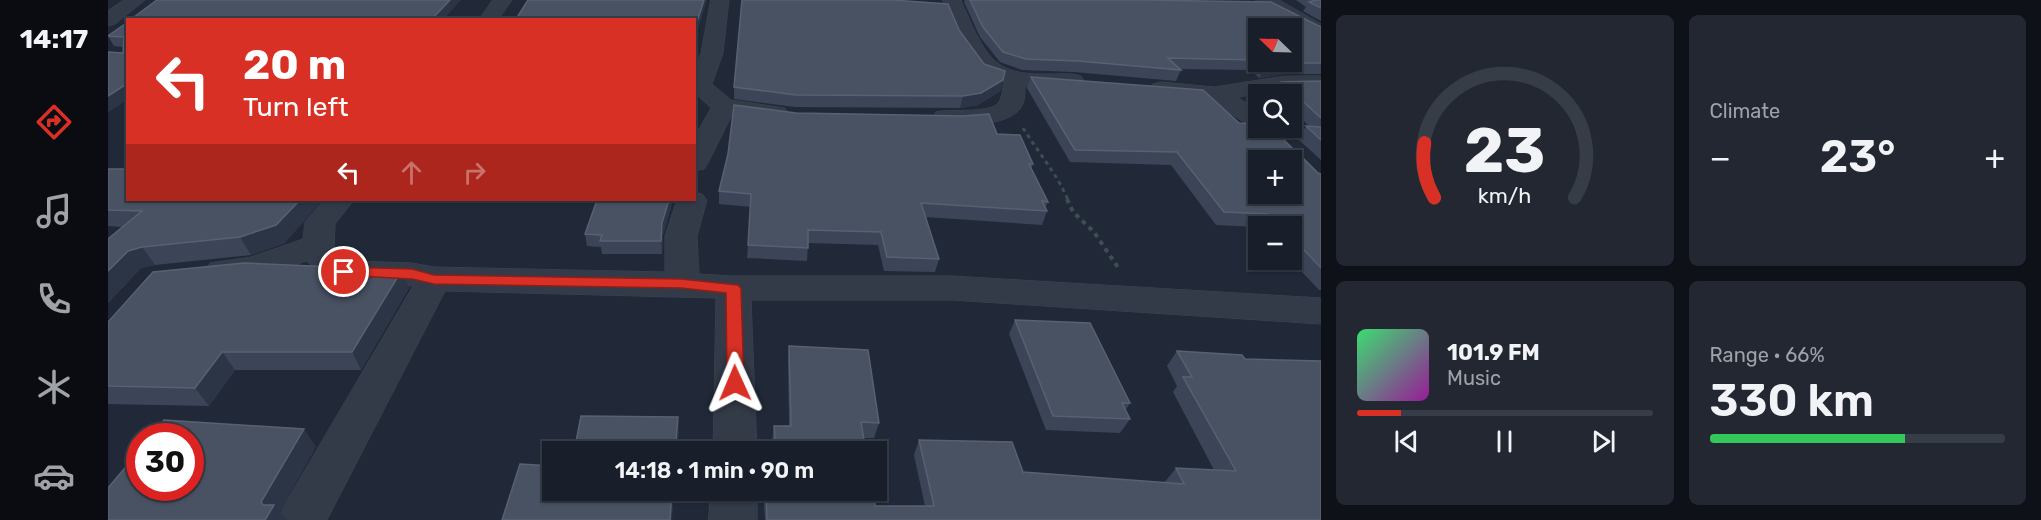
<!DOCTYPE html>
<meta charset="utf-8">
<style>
body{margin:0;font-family:Rubik,sans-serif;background:#222732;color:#f1f3f6;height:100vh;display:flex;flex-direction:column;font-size:22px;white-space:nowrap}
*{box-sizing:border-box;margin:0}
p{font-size:20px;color:#9fa2a8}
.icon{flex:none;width:33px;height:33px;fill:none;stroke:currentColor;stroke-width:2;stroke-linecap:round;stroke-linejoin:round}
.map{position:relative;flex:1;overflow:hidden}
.details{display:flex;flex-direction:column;gap:15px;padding:15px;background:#0e1117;width:720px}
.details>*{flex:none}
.banner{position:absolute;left:18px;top:18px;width:570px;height:183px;border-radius:0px;box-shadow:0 2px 4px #0004,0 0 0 2px #373d47;background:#d93025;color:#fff;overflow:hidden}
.needle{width:39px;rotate:293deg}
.fabs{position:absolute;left:1140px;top:18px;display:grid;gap:12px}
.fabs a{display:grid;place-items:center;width:54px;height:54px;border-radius:0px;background:#191f2a;box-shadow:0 2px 4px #0004,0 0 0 2px #373d47;font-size:30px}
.speed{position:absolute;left:18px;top:423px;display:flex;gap:12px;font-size:30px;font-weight:700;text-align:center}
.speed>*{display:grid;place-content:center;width:78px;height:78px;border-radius:50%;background:#191f2a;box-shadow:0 2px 4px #0004,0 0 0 2px #373d47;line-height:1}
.speed .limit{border:9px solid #d22;background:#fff;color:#111}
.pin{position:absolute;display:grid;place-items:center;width:51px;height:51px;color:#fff;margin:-26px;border:3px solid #fff;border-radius:50%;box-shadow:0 2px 6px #0007}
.me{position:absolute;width:66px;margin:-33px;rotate:359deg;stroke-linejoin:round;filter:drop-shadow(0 0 4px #0008)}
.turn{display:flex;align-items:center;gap:21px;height:126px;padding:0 18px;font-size:27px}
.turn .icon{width:78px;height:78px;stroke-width:2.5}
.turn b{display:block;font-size:42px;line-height:51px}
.lanes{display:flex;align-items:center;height:57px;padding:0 18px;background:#0003;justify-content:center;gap:30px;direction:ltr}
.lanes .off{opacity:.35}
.big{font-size:45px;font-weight:600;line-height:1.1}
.details .widget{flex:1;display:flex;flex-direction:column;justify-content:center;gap:9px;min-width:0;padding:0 21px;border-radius:9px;background:#222732}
.details .dial{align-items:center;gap:0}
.dial svg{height:156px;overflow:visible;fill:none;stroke:#373d47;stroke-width:7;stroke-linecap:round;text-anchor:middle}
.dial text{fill:#f1f3f6;stroke:none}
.song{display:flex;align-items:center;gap:18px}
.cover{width:72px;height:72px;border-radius:9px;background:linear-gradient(135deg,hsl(140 70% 55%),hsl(300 70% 35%))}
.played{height:6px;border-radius:3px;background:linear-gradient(90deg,#d93025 15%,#373d47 15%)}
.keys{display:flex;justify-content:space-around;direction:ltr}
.heat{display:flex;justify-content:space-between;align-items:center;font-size:33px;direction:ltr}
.charge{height:9px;border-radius:4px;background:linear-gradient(90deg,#34c759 66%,#373d47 0)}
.details .tiles{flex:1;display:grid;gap:15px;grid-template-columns:repeat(2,1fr)}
.trip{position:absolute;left:434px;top:441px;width:345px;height:60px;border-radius:0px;background:#191f2a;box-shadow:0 2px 4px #0004,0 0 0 2px #373d47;font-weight:600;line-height:60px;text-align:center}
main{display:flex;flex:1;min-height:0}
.tabs{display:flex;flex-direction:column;width:108px;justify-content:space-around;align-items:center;background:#0a0c11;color:#9fa2a8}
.tabs .icon{width:42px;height:42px}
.tabs .on{color:#d93025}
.tabs b{font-size:27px;color:#f1f3f6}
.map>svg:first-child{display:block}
</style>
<main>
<nav class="tabs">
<b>14:17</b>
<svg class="icon on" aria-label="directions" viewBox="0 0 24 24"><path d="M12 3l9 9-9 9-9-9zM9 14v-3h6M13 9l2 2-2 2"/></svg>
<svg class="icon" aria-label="music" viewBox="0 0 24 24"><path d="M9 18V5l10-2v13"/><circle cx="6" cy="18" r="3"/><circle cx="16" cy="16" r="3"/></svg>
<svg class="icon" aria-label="phone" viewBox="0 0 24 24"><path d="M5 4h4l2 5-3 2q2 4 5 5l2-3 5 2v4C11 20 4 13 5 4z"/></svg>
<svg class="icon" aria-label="climate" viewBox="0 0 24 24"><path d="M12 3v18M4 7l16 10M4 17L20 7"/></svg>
<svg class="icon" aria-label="car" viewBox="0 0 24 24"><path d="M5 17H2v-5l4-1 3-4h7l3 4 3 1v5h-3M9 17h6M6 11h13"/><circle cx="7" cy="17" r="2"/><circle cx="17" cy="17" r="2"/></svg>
</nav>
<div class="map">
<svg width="1213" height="520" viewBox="0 0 1213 520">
<rect width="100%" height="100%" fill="#212938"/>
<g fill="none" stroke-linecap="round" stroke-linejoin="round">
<g stroke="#3e4452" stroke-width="1">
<g id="minor">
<path d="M 385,0 L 404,0 L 390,20 L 371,20 Z"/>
<path d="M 603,0 L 621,0 L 615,53 L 604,84 L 623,100 L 677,108 L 680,113 L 677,118 L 668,120 L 624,115 L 600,163 L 596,169 L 586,171 L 586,138 L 603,108 L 586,92 L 586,70 L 593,53 Z"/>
<path d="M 835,0 L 853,0 C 861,18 874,53 891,64 C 910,78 943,73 965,74 L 973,76 L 976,81 L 973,86 L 965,88 L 917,86 C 917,94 917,102 912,109 C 898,127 849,127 828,122 L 825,117 L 828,112 C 842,108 887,115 892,100 C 895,94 894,87 896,81 L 875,74 L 850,39 Z"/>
<path d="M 1148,0 L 1171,0 L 1213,24 L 1213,38 L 1206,36 L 1150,4 Z"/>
<path d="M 1177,76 L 1213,76 L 1213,90 L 1177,90 L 1129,97 L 1150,110 L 1150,128 C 1131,123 1118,107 1101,101 C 1084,95 1062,98 1045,94 L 1041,89 L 1045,84 L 1053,82 L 1106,87 Z"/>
<path d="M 586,192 L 594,194 L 599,200 L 589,236 L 591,274 L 625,276 L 844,276 L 1213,298 L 1213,324 L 844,300 L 643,300 L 649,452 L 605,452 L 608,298 L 337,291 L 219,520 L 170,520 L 177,504 L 305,286 L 236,283 L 224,280 L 198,261 C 168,272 135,288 102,279 L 97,271 L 102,263 L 143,257 L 195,239 L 197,222 L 216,200 L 246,200 L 227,224 L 226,250 L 243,261 L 304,263 L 326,267 L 557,272 L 557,236 L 569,200 L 586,200 Z"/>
<path d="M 603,490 L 649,490 L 649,520 L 601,520 Z"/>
</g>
</g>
<g stroke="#3e4452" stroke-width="1">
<path id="tertiary" d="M 16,0 L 37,0 L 7,24 L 0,26 L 0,11 Z"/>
</g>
<path stroke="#3b4e51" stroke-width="3" stroke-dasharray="4 4" stroke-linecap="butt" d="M 915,128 C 930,152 949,174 960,200"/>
<path stroke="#3b4e51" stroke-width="4" stroke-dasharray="4.5 4.5" stroke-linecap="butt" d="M 959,199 L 965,212 L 986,232 L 1011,269"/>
<use href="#minor" fill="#343b48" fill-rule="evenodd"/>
<use href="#tertiary" fill="#343b48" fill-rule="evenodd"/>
</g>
<g fill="#3c4557">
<path d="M 857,0 L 1032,0 L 1213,27 L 1213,74 L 1177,74 L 1151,78 L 1143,70 L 1071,69 L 1073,70 L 1068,81 L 966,72 L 914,70 L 892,62 L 872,37 L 856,2 Z"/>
<path d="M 1188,0 L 1213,0 L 1213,21 L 1195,11 L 1198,7 Z"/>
<path d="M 20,22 L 20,99 L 0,112 L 0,52 L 15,53 L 15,47 L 6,46 L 0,36 Z"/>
<path d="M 851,30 L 876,64 L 895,80 L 892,91 L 870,105 L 852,108 L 687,107 L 626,99 L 626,87 Z"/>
<path d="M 923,77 L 1131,123 L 1191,154 L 1210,173 L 1213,174 L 1213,290 L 1211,290 L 1183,260 L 1184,260 L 1184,226 L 1150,227 L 1108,225 L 1063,165 L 962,162 L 919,88 Z"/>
<path d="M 1213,81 L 1213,160 L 1190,139 L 1198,126 L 1202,127 L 1184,109 L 1184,94 L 1168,94 L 1174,82 Z"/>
<path d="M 688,113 L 889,134 L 925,164 L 923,169 L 940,202 L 937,208 L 939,211 L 934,225 L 818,217 L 831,259 L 827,272 L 776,271 L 770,245 L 700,243 L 699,261 L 639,258 L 643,207 L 611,204 L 611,191 Z"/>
<path d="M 0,169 L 177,243 L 143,255 L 47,265 L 33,268 L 0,303 L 0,239 L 15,227 L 0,226 Z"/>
<path d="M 489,200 L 565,200 L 555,235 L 554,254 L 494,254 L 493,247 L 479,246 L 477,234 Z"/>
<path d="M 301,288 L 253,370 L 127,370 L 101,406 L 0,404 L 0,322 Z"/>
<path d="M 907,320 L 1022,403 L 1017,411 L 1022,419 L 1012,433 L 938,430 L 901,334 Z"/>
<path d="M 681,346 L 771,423 L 766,438 L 756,438 L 758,452 L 665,452 L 664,441 L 666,426 L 681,426 L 680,361 Z"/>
<path d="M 1069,351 L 1213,520 L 657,520 L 656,503 L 657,490 L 767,506 L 817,506 L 806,455 L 811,440 L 915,472 L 1056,483 L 1068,468 L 1106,470 L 1065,392 L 1069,386 L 1059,366 Z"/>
</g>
<g fill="#2c3546">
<path d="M 342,0 L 353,0 L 335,20 L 323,20 Z"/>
<path d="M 596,0 L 599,0 L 586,42 L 586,31 Z"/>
<path d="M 1183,63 L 1177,74 L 1151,78 L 1157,67 Z"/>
<path d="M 895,80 L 892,91 L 870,105 L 852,108 L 855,96 Z"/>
<path d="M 20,83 L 20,99 L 0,112 L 0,96 Z"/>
<path d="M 192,200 L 215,200 L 177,243 L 143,255 L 132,237 Z"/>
<path d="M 561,200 L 565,200 L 555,235 L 554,254 L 553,241 L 554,223 Z"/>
<path d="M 34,247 L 47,265 L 33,268 L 0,303 L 0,271 L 20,251 Z"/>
<path d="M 294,270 L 301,288 L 253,370 L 244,352 Z"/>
<path d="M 114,352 L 127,370 L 101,406 L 87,388 Z"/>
<path d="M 570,417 L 571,434 L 569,452 L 567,452 Z"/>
<path d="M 196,429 L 208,447 L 172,512 L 179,520 L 157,520 L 153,502 Z"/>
<path d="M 564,490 L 566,490 L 564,520 L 562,520 Z"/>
</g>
<g fill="#485263" stroke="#586172" stroke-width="1.5" fill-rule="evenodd">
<path d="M 49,0 L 342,0 L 323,20 L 22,20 Z"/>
<path d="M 420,0 L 596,0 L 586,31 L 586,20 L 408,19 Z"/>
<path d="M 634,0 L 785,0 L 840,4 L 851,30 L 876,64 L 897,71 L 895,80 L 873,93 L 855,96 L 688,95 L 626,87 Z"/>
<path d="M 862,0 L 1032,0 L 1163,2 L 1213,27 L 1213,63 L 1183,63 L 1157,67 L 1151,62 L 1184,62 L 1184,28 L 1150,28 L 1150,61 L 1149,60 L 1060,58 L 1073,70 L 970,61 L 918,59 L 895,52 L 875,27 Z"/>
<path d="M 1208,0 L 1213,0 L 1213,8 L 1201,2 Z"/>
<path d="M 20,22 L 20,83 L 0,96 L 0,52 L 15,53 L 16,37 L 0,36 Z"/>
<path d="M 923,77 L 1095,90 L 1131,123 L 1150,124 L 1150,128 L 1164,128 L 1185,149 L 1190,150 L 1191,154 L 1210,173 L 1213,174 L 1213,268 L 1184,237 L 1184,226 L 1173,226 L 1161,214 L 1116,212 L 1069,152 L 967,150 ZM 1150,160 L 1184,160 L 1184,194 L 1150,194 Z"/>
<path d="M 1213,81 L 1213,118 L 1174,82 Z"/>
<path d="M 626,105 L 688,113 L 855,116 L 881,114 L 889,134 L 912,135 L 925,164 L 921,164 L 940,202 L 934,201 L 939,211 L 813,203 L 831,259 L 779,257 L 773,232 L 700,230 L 700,248 L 640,245 L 643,194 L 611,191 L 620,154 Z"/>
<path d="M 1198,126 L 1213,127 L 1213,140 Z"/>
<path d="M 0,169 L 20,169 L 20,200 L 192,200 L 168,225 L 132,237 L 34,247 L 20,251 L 0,271 L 0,239 L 34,211 L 0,210 Z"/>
<path d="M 489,200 L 561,200 L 554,223 L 553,241 L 492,241 L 494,235 L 477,234 Z"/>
<path d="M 136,263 L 294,270 L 244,352 L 114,352 L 87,388 L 0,386 L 0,322 L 45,272 Z"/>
<path d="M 907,320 L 982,323 L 1022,403 L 1014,403 L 1022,419 L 945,416 Z"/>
<path d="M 681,346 L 760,350 L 771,423 L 753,422 L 758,452 L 668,452 L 666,426 L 683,426 Z"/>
<path d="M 1069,351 L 1134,355 L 1137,359 L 1213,361 L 1213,520 L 659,520 L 658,490 L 765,490 L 767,506 L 826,506 L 811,440 L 904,442 L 915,472 L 1076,484 L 1068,468 L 1128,471 L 1075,377 L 1084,377 Z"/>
<path d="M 473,416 L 570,417 L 567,452 L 466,452 Z"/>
<path d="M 56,420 L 196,429 L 153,502 L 155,505 L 166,505 L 157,520 L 0,520 L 0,488 L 32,450 L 32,488 L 82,488 L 82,436 L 42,436 Z"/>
<path d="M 412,464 L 444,466 L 444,490 L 564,490 L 562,520 L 394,520 Z"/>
</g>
<path fill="#d93025" stroke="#8d1f18" stroke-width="1.5" d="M 236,267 L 304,269 L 326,275 L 573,279 L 630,285 L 633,288 L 636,383 L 633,387 L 627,389 L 621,387 L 619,383 L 618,293 L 573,288 L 326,284 L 304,279 L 231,275 L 229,272 L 231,269 Z"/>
</svg>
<div class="fabs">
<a><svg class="needle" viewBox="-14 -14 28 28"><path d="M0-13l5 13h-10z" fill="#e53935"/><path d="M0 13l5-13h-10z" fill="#9fa2a8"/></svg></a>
<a><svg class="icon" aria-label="search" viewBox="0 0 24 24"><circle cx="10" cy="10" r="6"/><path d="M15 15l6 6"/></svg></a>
<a>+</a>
<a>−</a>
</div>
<div class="speed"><div class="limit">30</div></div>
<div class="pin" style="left:236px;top:272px;background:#d93025"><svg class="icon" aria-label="arrive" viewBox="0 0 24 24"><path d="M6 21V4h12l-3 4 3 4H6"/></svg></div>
<svg class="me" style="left:627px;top:383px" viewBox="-20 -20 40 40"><path d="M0-17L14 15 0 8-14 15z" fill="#d93025" stroke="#fff" stroke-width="4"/></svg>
<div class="trip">14:18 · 1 min · 90 m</div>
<div class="banner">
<div class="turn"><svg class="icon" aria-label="left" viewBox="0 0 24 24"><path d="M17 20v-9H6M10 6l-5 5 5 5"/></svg><div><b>20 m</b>Turn left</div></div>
<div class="lanes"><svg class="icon" aria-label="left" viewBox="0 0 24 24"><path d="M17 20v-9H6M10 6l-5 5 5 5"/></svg><svg class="icon off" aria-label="ahead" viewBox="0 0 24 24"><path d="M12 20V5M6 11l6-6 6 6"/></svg><svg class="icon off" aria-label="right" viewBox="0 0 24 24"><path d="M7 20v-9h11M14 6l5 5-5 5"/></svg></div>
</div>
</div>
<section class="details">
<div class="tiles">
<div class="widget dial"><svg viewBox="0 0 100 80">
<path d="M14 69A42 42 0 1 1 86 69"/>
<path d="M14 69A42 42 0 0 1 9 41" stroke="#d93025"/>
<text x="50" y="56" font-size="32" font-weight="700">23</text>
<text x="50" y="72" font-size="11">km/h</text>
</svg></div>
<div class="widget"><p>Climate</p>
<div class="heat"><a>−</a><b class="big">23°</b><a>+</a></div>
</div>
<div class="widget">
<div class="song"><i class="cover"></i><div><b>101.9 FM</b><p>Music</p></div></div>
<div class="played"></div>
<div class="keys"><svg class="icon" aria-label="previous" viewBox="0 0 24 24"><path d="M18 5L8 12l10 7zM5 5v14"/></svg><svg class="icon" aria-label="pause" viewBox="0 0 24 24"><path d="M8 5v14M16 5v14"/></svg><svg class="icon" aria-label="next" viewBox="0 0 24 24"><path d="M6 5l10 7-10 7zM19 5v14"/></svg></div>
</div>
<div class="widget"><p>Range · 66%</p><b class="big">330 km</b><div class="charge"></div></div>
</div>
</section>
</main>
